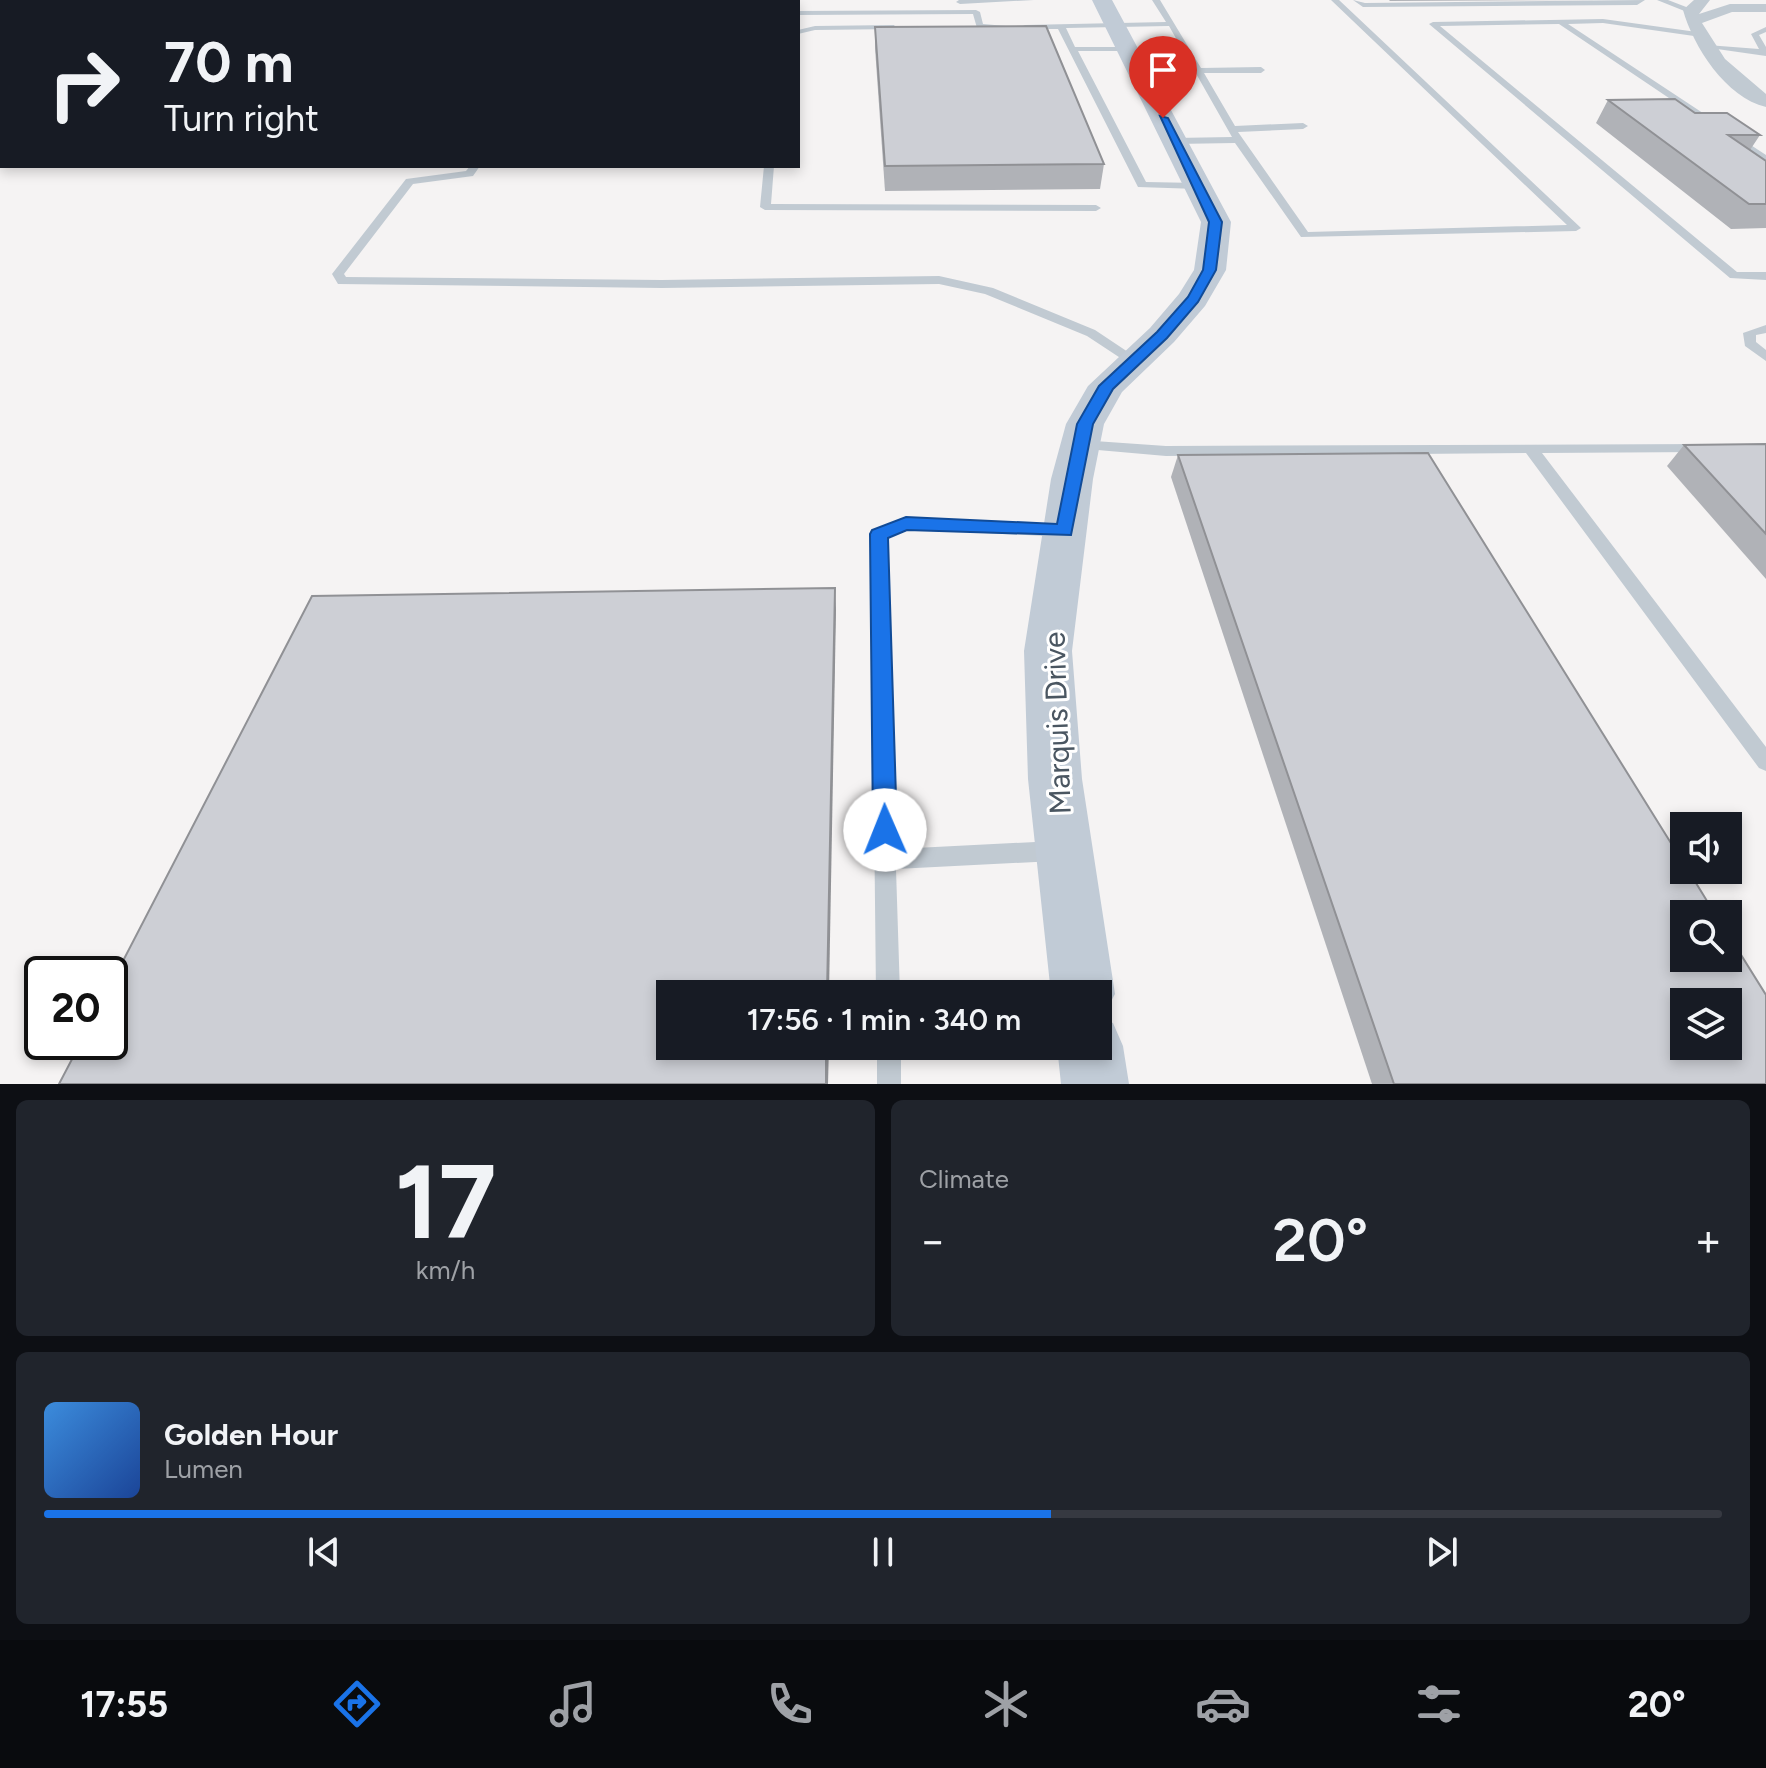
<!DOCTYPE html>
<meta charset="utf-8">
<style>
body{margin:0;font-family:Figtree,sans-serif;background:#20242c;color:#f1f3f6;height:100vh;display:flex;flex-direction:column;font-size:30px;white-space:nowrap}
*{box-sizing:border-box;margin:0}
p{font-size:26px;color:#9ea1a6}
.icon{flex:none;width:44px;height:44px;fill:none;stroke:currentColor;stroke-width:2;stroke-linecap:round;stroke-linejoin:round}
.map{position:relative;height:1084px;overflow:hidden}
.details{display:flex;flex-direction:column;gap:16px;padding:16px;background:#0d0f14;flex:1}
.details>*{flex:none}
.hud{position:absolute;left:0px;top:0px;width:800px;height:168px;box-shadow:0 4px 12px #0003;background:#171b24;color:#f1f3f6;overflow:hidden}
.fabs{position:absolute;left:1670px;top:812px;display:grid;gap:16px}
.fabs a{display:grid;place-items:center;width:72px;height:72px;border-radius:0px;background:#171b24;box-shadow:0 4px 12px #0003;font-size:40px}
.speed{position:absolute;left:24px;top:956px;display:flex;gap:16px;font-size:40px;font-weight:700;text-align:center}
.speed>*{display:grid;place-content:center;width:104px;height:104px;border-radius:50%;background:#171b24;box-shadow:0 4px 12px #0003;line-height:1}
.speed .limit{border:4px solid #111;border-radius:12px;background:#fff;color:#111}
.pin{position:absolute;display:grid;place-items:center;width:68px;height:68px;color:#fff;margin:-82px -34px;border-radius:50% 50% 50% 0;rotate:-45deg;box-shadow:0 0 8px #0007}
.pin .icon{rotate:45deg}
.me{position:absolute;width:88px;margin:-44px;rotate:359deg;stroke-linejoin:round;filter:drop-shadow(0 0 6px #0008)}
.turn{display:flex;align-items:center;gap:28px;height:168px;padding:0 32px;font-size:36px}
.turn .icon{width:104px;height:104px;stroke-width:2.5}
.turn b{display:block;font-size:56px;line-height:68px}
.big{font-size:60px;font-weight:600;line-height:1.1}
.details .tile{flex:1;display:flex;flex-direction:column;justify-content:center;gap:12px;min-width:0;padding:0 28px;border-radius:12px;background:#20242c}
.details .dial{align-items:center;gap:0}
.dial b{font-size:104px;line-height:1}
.song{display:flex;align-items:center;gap:24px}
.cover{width:96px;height:96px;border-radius:12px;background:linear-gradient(135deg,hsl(210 70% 55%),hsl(220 70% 35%))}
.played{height:8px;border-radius:4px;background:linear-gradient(90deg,#1a73e8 60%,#363941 60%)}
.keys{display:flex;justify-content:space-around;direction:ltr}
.heat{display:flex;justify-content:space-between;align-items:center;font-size:44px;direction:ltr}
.details .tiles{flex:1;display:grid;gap:16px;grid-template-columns:1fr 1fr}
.tile:last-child{grid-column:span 2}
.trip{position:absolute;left:656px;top:980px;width:456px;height:80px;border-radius:0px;background:#171b24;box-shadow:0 4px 12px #0003;font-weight:600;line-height:80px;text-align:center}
.tabs{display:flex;height:128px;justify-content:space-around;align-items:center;background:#090b0e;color:#9ea1a6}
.tabs .icon{width:56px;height:56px}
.tabs .current{color:#1a73e8}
.tabs b{font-size:36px;color:#f1f3f6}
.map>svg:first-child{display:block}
</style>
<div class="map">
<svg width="1766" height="1084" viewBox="0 0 1766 1084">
<rect width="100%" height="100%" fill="#f5f3f3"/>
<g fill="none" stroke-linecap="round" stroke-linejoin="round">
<g fill="#c1cad2" fill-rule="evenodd">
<path d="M 192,0 L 200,0 L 190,2 Z"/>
<path d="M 253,0 L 261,0 L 252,2 Z"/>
<path d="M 624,0 L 632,0 L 623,2 Z"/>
<path d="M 959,0 L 1034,0 L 960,4 L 956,2 Z"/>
<path d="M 1152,0 L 1160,0 L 1201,68 L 1261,67 L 1265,70 L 1261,73 L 1204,73 L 1235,126 L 1303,123 L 1308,126 L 1303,129 L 1238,132 L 1308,232 L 1567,225 L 1331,0 L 1339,0 L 1581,228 L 1576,231 L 1301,237 L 1235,143 L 1175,144 L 1170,141 L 1175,138 L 1232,137 L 1169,26 L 1066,28 L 1075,47 L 1128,47 L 1132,49 L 1128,51 L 1078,51 L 1146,182 L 1198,183 L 1203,186 L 1198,189 L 1138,187 L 1058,29 L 1025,29 L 1021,27 L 1025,25 L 1166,22 Z"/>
<path d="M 1353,0 L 1365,3 L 1645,0 L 1637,5 L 1363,7 Z"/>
<path d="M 1657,0 L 1668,0 L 1694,10 L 1687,12 Z"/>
<path d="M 976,10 L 980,12 L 983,24 L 1006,26 L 1002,28 L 977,28 L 973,14 L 798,15 L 798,11 Z"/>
<path d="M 1603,19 L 1704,33 L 1701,37 L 1603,23 L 1568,24 L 1718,123 L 1718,127 L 1712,127 L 1559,24 L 1440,26 L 1737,272 L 1766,272 L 1766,280 L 1730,278 L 1429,24 L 1433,22 Z"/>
<path d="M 894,25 L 897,29 L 815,30 L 798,34 L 798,30 L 815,26 Z"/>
<path d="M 1766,27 L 1766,32 L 1759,35 L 1766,47 L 1766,56 L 1703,47 L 1707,45 L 1759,49 L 1751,34 Z"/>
<rect x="0" y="80" width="2" height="6"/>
<path d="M 1731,136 L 1737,136 L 1766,155 L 1766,162 L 1731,140 Z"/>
<path d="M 470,166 L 480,166 L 473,176 L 413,184 L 344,274 L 346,277 L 662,280 L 939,276 L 993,288 L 1095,330 L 1140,360 L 1133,364 L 1128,363 L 1087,336 L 985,294 L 939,284 L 662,288 L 338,284 L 332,274 L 406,179 L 466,171 Z"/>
<path d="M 764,166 L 774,166 L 771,204 L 1096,205 L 1101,208 L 1096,211 L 765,210 L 760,207 Z"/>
<path d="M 1766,325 L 1766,333 L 1756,335 L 1756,342 L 1766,350 L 1766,361 L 1745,346 L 1743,333 Z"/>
<path d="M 1080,440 L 1166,446 L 1707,444 L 1709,447 L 1702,452 L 1542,453 L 1766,747 L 1766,771 L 1759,768 L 1526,453 L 1166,456 L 1075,448 L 1073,445 L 1075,442 Z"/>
<path d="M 906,517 L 1063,525 L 1071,531 L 1063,537 L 907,529 L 887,537 L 896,849 L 1055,841 L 1062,844 L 1065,851 L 1062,858 L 1055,861 L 896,869 L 900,994 L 876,994 L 871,534 L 873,530 Z"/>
<rect x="877" y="1046" width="24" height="38"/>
</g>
<path fill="#c1cad2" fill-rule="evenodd" d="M 1694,0 L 1710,0 L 1699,14 L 1730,4 L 1766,4 L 1766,12 L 1732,12 L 1702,23 L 1725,59 L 1766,94 L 1766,107 C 1726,98 1693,46 1683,10 Z"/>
<path fill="#c1cbd6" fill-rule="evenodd" d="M 1092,0 L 1112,0 L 1231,222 L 1226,270 L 1205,306 L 1174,342 L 1122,392 L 1104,424 L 1093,479 L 1072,651 L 1082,779 L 1115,994 L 1102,1018 L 1113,1023 L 1123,1046 L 1129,1084 L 1061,1084 L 1057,1046 L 1098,1046 L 1098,994 L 1051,994 L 1028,779 L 1024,651 L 1051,479 L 1066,424 L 1088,386 L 1150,328 L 1179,294 L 1194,270 L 1201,222 Z"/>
</g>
<g fill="#b0b2b7">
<path d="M 0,0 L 130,0 L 127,2 L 2,2 L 2,55 L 0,55 Z"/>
<path d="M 1389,0 L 1602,0 L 1390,1 Z"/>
<path d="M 875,27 L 1104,164 L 1100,189 L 885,191 L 875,48 Z"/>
<path d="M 1608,100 L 1695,113 L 1760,135 L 1750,150 L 1766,161 L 1766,228 L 1731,229 L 1596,123 Z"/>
<path d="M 1766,444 L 1766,579 L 1667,466 L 1684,445 Z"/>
<path d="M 1178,455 L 1766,1084 L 1372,1084 L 1171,477 Z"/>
</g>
<g fill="#909195">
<path d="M 86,0 L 130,0 L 127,2 L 82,2 Z"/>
<path d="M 835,588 L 836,610 L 829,994 L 827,994 Z"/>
<path d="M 826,1046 L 829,1046 L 828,1084 L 826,1084 Z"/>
</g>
<g fill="#cdcfd5" stroke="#909195" stroke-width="2" fill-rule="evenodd">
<path d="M 0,0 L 86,0 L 82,2 L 2,2 L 2,34 L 0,34 Z"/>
<path d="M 1046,26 L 1104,164 L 885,166 L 875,27 Z"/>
<path d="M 1675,99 L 1695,113 L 1727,113 L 1760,135 L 1728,135 L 1766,161 L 1766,204 L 1749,204 L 1608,100 Z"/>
<path d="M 1766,444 L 1766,534 L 1684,445 Z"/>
<path d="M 1428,453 L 1684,864 L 1684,870 L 1688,870 L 1715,914 L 1684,914 L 1684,958 L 1728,958 L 1728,934 L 1766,995 L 1766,1084 L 1394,1084 L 1178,455 ZM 1684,1002 L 1728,1002 L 1728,1046 L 1684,1046 Z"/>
<path d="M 835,588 L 827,994 L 670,994 L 670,1046 L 826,1046 L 826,1084 L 59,1084 L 81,1042 L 110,1042 L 110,986 L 312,596 Z"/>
</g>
<path fill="#1a73e8" stroke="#114b97" stroke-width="2" d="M 1160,116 L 1168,118 L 1222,222 L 1216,270 L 1198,302 L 1167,338 L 1113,389 L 1093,424 L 1071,535 L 907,530 L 888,538 L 897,830 L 893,838 L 885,841 L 876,838 L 873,830 L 870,534 L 872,530 L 906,517 L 1057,524 L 1077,424 L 1099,386 L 1157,332 L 1188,297 L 1203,270 L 1209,222 Z"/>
<g text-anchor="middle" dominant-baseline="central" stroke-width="6" stroke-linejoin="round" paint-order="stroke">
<g font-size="30" fill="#4a5661" stroke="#fff">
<text transform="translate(1057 723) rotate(-92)">Marquis Drive</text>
</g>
</g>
</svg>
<div class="fabs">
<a><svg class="icon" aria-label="sound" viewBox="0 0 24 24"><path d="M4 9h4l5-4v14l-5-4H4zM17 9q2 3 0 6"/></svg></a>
<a><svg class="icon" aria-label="search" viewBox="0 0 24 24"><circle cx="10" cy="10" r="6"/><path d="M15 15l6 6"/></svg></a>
<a><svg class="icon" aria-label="layers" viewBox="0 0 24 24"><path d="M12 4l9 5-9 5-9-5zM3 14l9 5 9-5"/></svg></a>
</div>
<div class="speed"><div class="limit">20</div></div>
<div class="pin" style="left:1163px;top:118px;background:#d93025"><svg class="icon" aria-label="arrive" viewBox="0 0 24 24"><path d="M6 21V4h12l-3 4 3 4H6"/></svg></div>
<svg class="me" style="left:885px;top:830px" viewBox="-20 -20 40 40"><circle r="19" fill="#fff"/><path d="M0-13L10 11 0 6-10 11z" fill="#1a73e8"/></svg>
<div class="trip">17:56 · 1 min · 340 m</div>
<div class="hud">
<div class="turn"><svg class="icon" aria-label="right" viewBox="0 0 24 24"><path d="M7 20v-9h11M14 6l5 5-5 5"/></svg><div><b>70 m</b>Turn right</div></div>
</div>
</div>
<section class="details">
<div class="tiles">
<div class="tile dial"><b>17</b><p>km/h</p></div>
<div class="tile"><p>Climate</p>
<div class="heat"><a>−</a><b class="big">20°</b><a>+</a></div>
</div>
<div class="tile">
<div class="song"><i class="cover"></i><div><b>Golden Hour</b><p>Lumen</p></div></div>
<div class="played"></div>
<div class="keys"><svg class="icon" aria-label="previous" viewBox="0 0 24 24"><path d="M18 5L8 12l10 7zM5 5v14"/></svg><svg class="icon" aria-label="pause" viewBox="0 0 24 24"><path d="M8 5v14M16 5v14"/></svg><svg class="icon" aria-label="next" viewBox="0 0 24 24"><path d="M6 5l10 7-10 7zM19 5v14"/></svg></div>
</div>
</div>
</section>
<nav class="tabs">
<b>17:55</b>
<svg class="icon current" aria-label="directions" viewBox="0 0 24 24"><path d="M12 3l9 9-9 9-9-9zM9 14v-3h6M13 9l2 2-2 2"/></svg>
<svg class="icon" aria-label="music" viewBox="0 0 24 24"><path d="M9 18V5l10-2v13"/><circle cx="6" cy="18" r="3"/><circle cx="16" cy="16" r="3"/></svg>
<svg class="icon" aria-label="phone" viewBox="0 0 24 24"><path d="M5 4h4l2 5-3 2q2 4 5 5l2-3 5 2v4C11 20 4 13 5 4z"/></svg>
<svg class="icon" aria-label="climate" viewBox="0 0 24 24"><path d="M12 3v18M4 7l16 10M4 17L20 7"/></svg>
<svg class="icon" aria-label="car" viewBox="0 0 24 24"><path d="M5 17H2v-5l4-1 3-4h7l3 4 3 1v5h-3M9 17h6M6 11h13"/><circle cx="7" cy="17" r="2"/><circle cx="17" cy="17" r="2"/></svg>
<svg class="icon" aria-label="filters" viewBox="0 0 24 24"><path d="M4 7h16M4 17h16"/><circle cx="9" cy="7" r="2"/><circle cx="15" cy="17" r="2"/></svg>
<b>20°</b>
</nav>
